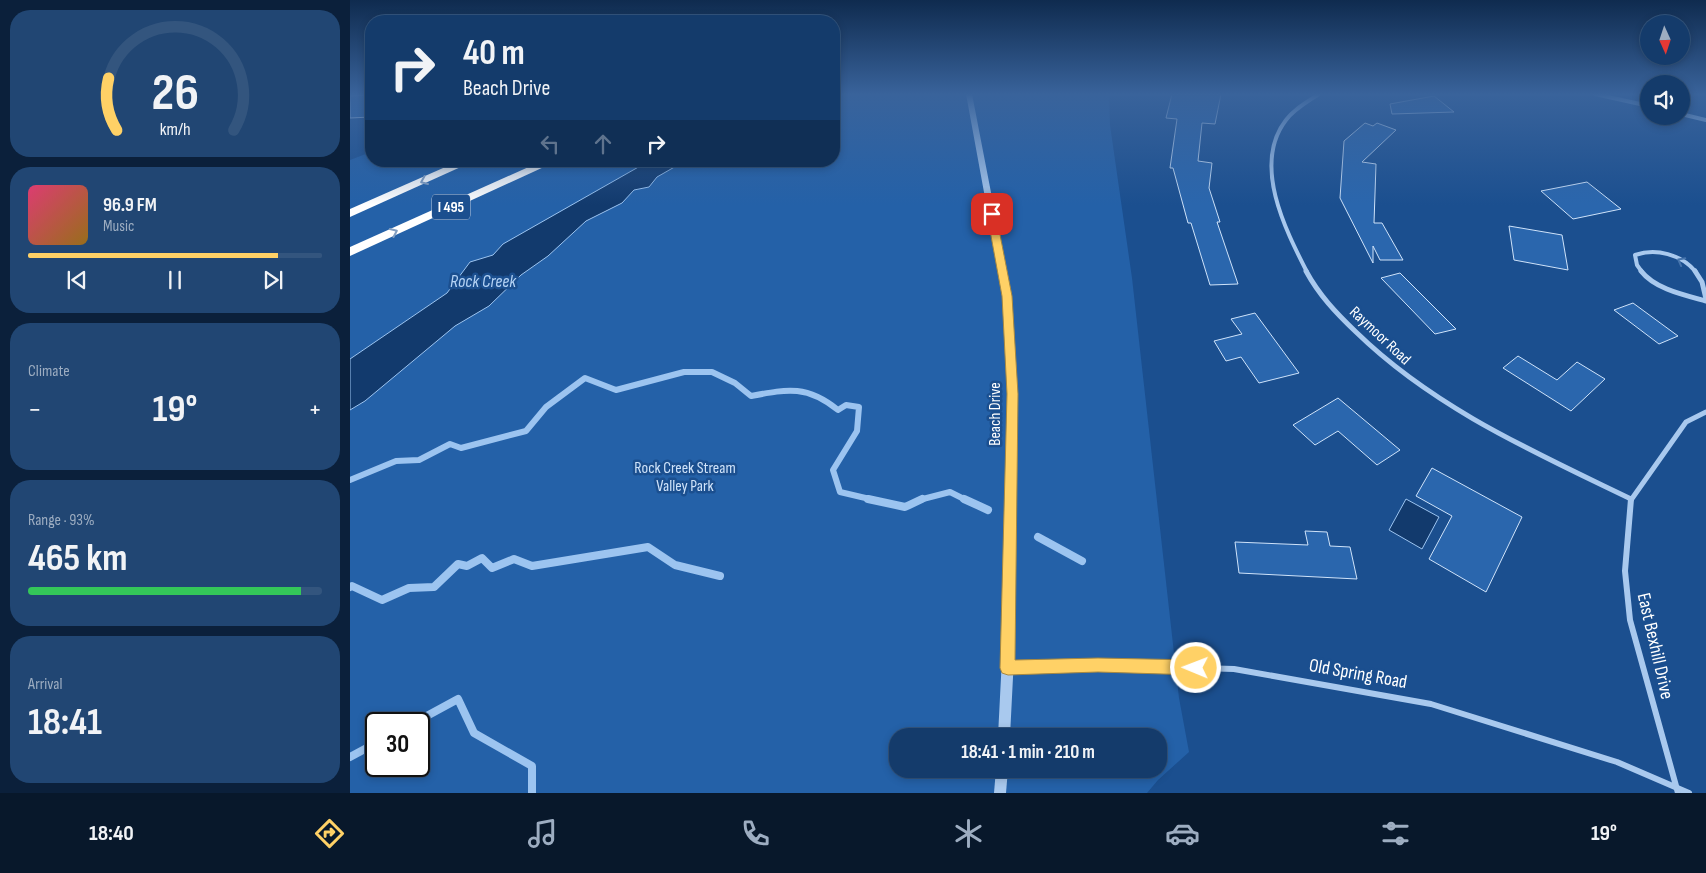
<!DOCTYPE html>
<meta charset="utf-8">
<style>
body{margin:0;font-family:"Sofia Sans Condensed",sans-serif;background:#214673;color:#f1f3f6;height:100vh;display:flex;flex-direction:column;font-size:19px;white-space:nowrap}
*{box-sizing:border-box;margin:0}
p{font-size:16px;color:#9dadc1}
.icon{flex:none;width:28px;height:28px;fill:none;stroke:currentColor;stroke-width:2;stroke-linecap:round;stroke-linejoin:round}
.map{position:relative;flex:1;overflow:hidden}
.details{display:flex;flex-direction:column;gap:10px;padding:10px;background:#0b203b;width:350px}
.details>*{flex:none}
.hud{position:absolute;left:15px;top:15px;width:475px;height:152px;border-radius:20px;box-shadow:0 2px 8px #0003,0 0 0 1px #33557e;background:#143b6b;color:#f1f3f6;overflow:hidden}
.needle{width:32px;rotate:177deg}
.buttons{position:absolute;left:1290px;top:15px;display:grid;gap:10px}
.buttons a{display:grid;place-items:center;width:50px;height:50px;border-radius:50%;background:#143b6b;box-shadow:0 2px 8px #0003,0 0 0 1px #33557e;font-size:25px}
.speed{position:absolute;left:15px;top:712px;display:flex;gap:10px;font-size:25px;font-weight:700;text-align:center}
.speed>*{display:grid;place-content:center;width:65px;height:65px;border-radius:50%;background:#143b6b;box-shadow:0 2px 8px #0003,0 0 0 1px #33557e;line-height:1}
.speed .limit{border:2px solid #111;border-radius:8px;background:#fff;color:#111}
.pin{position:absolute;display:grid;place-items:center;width:42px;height:42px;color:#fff;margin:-21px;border-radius:10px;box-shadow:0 2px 8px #0006}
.me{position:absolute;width:55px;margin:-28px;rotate:271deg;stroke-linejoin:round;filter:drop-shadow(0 0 4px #0008)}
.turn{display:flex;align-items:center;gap:18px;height:105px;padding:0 15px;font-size:22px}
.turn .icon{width:65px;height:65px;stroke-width:2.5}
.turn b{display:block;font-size:35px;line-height:42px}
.lanes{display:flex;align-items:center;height:48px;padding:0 15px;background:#0003;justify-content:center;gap:25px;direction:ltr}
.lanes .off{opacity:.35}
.big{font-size:38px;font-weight:700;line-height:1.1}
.details .tile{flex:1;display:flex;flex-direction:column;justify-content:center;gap:8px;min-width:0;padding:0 18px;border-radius:20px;background:#214673}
.details .dial{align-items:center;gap:0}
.dial svg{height:130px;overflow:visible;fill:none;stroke:#33557e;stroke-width:7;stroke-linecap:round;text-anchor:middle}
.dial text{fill:#f1f3f6;stroke:none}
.song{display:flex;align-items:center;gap:15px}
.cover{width:60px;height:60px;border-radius:8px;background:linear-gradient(135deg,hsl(340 70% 55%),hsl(40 70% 35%))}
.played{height:5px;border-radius:2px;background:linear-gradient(90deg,#ffd166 85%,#33557e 85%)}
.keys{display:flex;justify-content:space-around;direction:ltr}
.heat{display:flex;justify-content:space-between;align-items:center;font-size:28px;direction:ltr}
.charge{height:8px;border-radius:4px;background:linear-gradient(90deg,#34c759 93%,#33557e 0)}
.trip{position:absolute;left:539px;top:728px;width:278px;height:50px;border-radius:20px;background:#143b6b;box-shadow:0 2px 8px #0003,0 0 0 1px #33557e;font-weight:700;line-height:50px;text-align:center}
.tab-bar{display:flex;height:80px;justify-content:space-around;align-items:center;background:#08182b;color:#9dadc1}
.tab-bar .icon{width:35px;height:35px}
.tab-bar .selected{color:#ffd166}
.tab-bar b{font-size:22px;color:#f1f3f6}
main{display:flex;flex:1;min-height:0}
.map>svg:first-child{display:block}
</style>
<main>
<section class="details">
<div class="tile dial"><svg viewBox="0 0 100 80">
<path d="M14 69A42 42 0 1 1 86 69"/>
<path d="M14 69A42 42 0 0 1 9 37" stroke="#ffd166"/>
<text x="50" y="56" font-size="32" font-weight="700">26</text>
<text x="50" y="72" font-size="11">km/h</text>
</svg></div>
<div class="tile">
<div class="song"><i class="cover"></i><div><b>96.9 FM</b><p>Music</p></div></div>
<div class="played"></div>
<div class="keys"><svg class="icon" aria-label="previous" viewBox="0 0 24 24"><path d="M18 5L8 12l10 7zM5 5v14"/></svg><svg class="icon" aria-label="pause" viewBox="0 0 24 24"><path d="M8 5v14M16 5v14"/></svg><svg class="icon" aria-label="next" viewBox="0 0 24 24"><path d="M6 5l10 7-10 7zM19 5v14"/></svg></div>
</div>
<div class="tile"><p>Climate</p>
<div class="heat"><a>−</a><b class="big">19°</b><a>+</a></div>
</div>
<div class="tile"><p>Range · 93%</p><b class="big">465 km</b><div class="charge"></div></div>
<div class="tile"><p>Arrival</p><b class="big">18:41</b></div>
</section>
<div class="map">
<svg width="1356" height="793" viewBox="0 0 1356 793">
<rect width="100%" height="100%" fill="#1b4f8f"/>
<path fill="#2461a8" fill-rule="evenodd" d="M 484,94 L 759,94 L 760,125 L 782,278 L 829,698 L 839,752 L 808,780 L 797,793 L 0,793 L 0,160 L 21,152 L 21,161 L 484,161 ZM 26,724 L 69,724 L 69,766 L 26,766 ZM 548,736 L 808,736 L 808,769 L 548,769 Z"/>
<g fill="#123a6d" stroke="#9cc4f0">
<path d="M 299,161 L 335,161 L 307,177 L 299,187 L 284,190 L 272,203 L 236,221 L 198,256 L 171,275 L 139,306 L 105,326 L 15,401 L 0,410 L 0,359 L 97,293 L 120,262 L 143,255 L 153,244 Z"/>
<path d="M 1056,499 L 1089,517 L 1072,549 L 1039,530 Z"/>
</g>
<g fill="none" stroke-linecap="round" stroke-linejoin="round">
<g stroke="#9cc4f0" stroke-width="6">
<path d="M 0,480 L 46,461 L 69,460 L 100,444 L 111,448 L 176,431 L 196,407 L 235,378 L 266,390 L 334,372 L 362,372 L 385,383 L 401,396 C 438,389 457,385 488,410 L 496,405 L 509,407 L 507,431 L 483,470 L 490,492 L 524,500"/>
<path d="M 569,500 L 600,492 L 616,500"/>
</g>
<g stroke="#9cc4f0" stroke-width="8">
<path d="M 518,499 L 555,507 L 572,499"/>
<path d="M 614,499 L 638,510"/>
<path d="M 688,537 L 732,561"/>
<path d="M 0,587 L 2,586 L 32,600 L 59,588 L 84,587 L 108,564 L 117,566 L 132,558 L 142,568 L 164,559 L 182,566 L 298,547 L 325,565 L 370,576"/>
<path d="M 62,724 L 108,699 L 124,733 L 182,766 L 182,793"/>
<path d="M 0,757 L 26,743"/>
</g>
</g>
<g fill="#2a66ad" stroke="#cfe3fa">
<path d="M 822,94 L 871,94 L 865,124 L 852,123 L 848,161 L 862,163 L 859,188 L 870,222 L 867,222 L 888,284 L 860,285 L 841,223 L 838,223 L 823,168 L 820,168 L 827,119 L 816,118 Z"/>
<path d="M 21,95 L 21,117 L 0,118 L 0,96 Z"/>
<path d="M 1084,96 L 1104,112 L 1042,114 L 1040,104 Z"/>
<path d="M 1015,123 L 1023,126 L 1027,123 L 1046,130 L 1012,162 L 1026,164 L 1024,223 L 1032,223 L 1053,260 L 1030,260 L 1023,246 L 1023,263 L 990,198 L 994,141 Z"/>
<path d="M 1237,182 L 1271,209 L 1223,219 L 1191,191 Z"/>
<path d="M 1159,226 L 1212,235 L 1218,270 L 1164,260 Z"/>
<path d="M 1050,273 L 1106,329 L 1085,334 L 1031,278 Z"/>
<path d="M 1283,303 L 1328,336 L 1309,344 L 1264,310 Z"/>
<path d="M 905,313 L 949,373 L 909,383 L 891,357 L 876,361 L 864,341 L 892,334 L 881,319 Z"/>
<path d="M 1168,356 L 1207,380 L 1227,362 L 1255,379 L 1221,411 L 1153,368 Z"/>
<path d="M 988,398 L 1050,450 L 1027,465 L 988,431 L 965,445 L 943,425 Z"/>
<path d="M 1082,468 L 1172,517 L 1136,592 L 1079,559 L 1102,516 L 1066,496 Z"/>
<path d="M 955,531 L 977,532 L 980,546 L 1000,547 L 1007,579 L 889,573 L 885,542 L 958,545 Z"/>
</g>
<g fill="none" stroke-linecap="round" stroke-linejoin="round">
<g stroke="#a9c9ee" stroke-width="4">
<path d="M 1245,94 L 1299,106"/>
<path d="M 1331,114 L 1356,120"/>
<path d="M 957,272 C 935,229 902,164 936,120 C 944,109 957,102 969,94"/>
<path d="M 1292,272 L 1287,265 L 1285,255 C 1306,248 1331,254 1346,272"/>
</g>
<g stroke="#a9c9ee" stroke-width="5">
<path d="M 956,271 C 969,295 986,313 1006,332 C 1084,408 1184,452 1281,499"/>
<path d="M 1291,271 C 1305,289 1334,295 1356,301"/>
<path d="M 1345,271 L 1352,282 L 1356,299"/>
<path d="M 1281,500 L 1336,422 L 1356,412"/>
</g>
<g stroke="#a9c9ee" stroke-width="6">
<path d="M 1281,499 L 1275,571 L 1280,620 L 1328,793"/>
<path d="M 658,668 L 748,665 L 884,669 L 1081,704 L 1267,762 L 1339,793"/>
</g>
<g fill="#a9c9ee" fill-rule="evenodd">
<path d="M 616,94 L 622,94 L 661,296 L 666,394 L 665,638 L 660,736 L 648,736 L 653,638 L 658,394 L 653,296 Z"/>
<path d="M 646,769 L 658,769 L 656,793 L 644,793 Z"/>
</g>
<g fill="#fff" fill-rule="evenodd">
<path d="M 109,161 L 124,161 L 0,217 L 0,209 Z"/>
<path d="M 192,161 L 207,161 L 0,256 L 0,247 Z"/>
</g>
</g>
<defs><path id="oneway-chevron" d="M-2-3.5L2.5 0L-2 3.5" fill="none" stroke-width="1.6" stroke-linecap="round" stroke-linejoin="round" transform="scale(1.25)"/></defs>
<g stroke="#829ec1">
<use href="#oneway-chevron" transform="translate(74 181) rotate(157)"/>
<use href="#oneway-chevron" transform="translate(44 232) rotate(-24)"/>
</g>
<use stroke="#4674ac" href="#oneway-chevron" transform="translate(1331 261) rotate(-152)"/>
<linearGradient id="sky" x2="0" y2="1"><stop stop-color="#0f2b4f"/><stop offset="0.46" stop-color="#39639b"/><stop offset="1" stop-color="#39639b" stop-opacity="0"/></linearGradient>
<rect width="1356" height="205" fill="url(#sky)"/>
<path fill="#ffd166" stroke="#a68842" d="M 642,211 L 646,214 L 662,296 L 668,394 L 665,660 L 748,658 L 846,660 L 851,662 L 853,668 L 851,673 L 846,675 L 748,672 L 658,675 L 652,673 L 650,668 L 657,394 L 652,296 L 637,214 Z"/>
<g text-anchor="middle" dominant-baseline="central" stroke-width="5" stroke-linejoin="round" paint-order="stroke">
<rect fill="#1b4f8f" stroke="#bbcadd" stroke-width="1" x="82" y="194.5" width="38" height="25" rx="4"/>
<g font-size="15" font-weight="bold" fill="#fff">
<text x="101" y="207">I 495</text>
</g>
<g font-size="16" fill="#fff" stroke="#1b4f8f">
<text transform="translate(1030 336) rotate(43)">Raymoor Road</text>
<text transform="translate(645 414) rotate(-90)">Beach Drive</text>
</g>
<g font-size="16" fill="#cfe3fa" stroke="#1b4f8f">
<text x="335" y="468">Rock Creek Stream<tspan x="335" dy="18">Valley Park</tspan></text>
</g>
<g font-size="18" font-style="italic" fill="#b5d3f5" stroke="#1b4f8f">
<text x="133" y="281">Rock Creek</text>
</g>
<g font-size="19" fill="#fff" stroke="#1b4f8f">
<text transform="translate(1305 646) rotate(77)">East Bexhill Drive</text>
<text transform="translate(1008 674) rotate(10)">Old Spring Road</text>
</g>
</g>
</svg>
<div class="buttons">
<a><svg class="needle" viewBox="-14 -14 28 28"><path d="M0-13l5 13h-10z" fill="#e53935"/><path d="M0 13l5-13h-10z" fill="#9dadc1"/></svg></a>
<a><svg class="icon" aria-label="sound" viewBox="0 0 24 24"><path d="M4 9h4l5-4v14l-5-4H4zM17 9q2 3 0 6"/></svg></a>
</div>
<div class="speed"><div class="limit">30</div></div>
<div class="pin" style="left:642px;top:214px;background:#d93025"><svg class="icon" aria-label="arrive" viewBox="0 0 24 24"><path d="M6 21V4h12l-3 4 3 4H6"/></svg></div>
<svg class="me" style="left:846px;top:668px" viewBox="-20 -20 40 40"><circle r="17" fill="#ffd166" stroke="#fff" stroke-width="3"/><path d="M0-11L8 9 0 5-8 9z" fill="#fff"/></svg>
<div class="trip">18:41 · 1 min · 210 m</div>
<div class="hud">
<div class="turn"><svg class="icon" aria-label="right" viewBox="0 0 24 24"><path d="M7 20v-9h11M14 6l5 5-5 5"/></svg><div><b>40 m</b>Beach Drive</div></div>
<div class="lanes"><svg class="icon off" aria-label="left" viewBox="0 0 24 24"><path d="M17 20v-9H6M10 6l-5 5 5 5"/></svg><svg class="icon off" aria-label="ahead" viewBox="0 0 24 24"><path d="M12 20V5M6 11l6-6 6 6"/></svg><svg class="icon" aria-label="right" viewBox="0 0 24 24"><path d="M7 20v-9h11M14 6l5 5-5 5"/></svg></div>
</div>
</div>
</main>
<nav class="tab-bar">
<b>18:40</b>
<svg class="icon selected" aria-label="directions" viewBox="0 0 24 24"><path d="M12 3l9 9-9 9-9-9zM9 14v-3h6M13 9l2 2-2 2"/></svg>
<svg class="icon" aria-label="music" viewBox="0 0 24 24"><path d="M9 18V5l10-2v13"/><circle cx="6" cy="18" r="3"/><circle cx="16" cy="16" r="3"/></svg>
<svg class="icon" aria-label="phone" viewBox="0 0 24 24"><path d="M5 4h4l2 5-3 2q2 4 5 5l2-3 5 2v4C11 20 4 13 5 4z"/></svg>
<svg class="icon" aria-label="climate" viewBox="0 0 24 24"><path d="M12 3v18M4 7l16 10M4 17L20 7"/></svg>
<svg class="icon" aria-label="car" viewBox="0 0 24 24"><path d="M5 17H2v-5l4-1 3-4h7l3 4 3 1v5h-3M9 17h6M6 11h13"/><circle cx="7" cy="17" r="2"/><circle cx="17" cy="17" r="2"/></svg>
<svg class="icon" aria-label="filters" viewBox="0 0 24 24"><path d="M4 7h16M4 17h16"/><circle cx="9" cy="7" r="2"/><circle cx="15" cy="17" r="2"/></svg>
<b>19°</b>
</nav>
